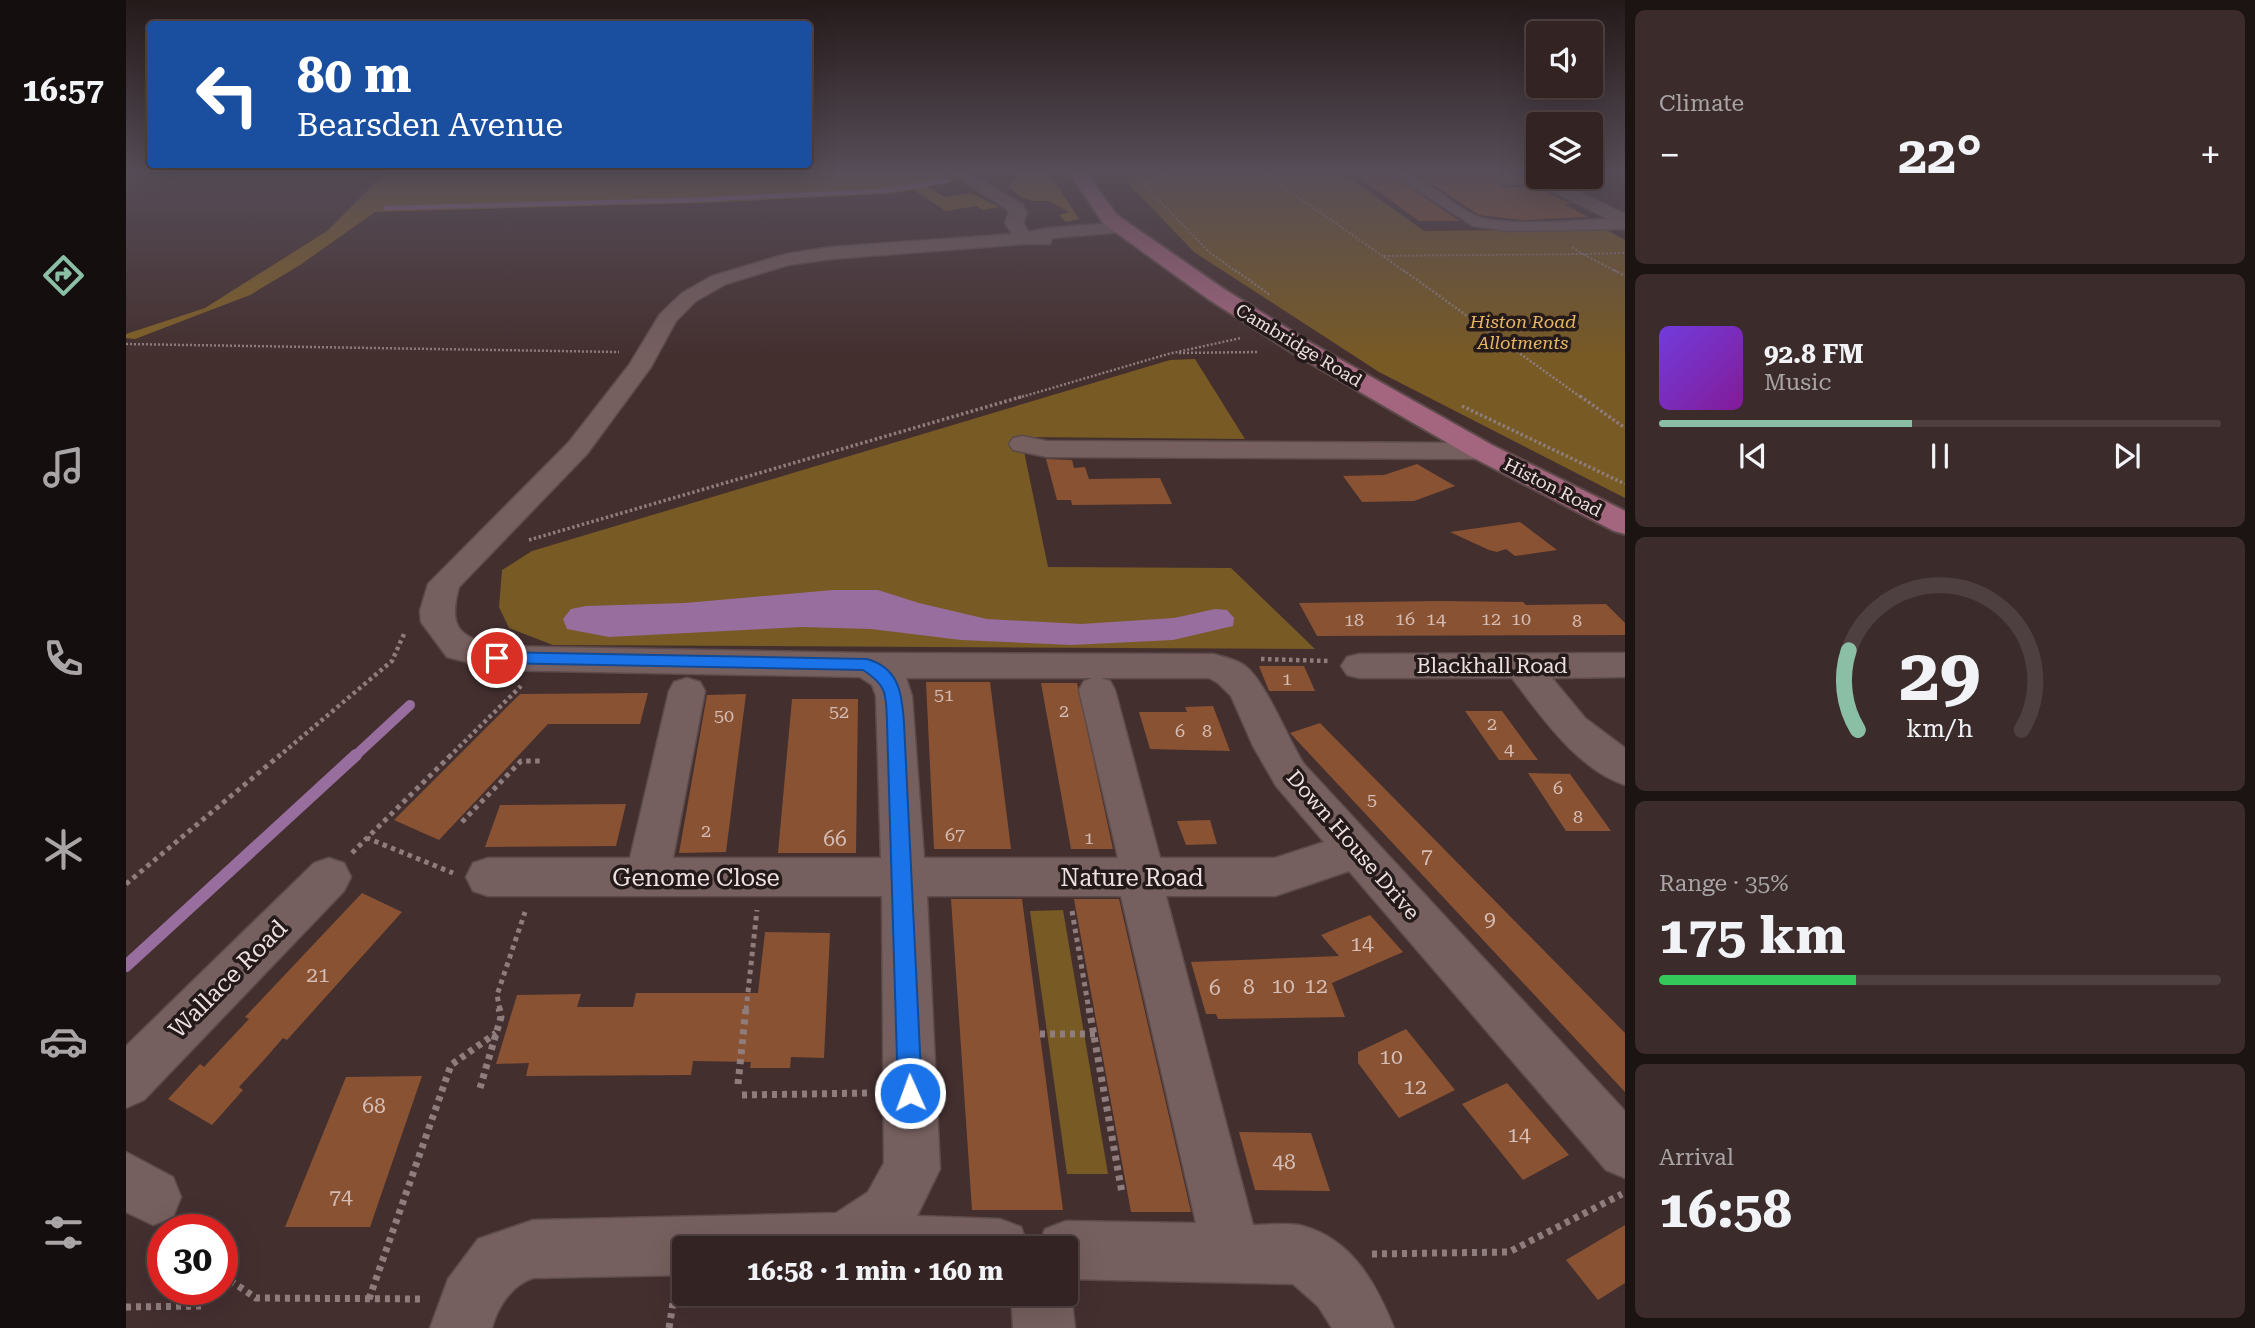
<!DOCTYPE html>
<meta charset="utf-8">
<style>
body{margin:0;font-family:"Roboto Serif",serif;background:#3b2b2b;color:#f1f3f6;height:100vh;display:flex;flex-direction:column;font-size:26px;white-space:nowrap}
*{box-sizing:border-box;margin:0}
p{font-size:23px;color:#a9a4a6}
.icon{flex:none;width:38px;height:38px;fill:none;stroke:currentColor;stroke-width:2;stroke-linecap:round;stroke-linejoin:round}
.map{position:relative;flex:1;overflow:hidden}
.sheet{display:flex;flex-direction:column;gap:10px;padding:10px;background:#1c1313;width:630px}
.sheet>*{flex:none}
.hud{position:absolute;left:21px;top:21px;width:665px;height:147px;border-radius:7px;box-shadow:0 7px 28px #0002,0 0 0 2px #4e4041;background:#1a4fa0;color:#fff;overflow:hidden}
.controls{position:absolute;left:1400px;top:21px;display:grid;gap:14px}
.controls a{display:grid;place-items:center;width:77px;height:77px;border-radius:7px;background:#332323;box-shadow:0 7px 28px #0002,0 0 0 2px #4e4041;font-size:35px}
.speed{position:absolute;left:21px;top:1214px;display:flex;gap:14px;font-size:35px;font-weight:700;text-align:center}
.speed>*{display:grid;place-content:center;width:91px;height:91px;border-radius:50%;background:#332323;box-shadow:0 7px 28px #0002,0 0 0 2px #4e4041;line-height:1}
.speed .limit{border:10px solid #d22;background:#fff;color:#111}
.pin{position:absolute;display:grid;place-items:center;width:60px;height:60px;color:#fff;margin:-30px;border:4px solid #fff;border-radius:50%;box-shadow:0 2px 7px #0007}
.me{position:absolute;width:77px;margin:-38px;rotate:358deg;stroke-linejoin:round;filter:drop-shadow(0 0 5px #0008)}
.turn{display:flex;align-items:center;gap:24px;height:147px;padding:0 35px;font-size:32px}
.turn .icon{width:91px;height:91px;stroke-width:2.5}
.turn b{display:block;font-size:49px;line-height:60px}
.big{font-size:52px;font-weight:700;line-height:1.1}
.sheet .widget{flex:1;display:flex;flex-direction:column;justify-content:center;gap:10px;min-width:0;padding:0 24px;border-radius:10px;background:#3b2b2b}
.sheet .dial{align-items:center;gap:0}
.dial svg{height:182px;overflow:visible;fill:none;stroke:#4e4041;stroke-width:7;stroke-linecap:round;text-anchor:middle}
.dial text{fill:#f1f3f6;stroke:none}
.song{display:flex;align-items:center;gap:21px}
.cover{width:84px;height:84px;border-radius:10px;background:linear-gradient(135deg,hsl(260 70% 55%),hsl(290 70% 35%))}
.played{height:7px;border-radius:4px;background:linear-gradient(90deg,#8abfa5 45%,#4e4041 45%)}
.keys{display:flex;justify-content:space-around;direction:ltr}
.heat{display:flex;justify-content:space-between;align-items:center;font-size:38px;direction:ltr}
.charge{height:10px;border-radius:5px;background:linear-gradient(90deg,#34c759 35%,#4e4041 0)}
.trip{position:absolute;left:546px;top:1236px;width:406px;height:70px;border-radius:7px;background:#332323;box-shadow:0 7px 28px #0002,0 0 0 2px #4e4041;font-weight:700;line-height:70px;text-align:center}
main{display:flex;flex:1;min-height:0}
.tab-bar{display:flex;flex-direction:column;width:126px;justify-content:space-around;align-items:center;background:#140e0e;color:#a9a4a6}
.tab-bar .icon{width:49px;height:49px}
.tab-bar .on{color:#8abfa5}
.tab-bar b{font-size:32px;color:#f1f3f6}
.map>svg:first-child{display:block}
</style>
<main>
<nav class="tab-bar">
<b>16:57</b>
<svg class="icon on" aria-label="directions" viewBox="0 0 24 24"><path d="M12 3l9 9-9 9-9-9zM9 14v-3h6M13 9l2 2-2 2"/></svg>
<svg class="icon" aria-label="music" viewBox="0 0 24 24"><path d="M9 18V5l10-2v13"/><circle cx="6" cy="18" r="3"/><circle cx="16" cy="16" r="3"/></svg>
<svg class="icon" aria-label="phone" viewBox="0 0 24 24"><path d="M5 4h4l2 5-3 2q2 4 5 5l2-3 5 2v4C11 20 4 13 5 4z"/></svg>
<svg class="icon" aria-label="climate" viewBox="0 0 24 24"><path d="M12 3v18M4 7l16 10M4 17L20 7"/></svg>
<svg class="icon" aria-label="car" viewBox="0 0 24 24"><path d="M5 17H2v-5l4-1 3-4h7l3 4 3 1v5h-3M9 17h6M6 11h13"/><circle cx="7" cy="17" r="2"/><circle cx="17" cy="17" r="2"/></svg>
<svg class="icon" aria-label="filters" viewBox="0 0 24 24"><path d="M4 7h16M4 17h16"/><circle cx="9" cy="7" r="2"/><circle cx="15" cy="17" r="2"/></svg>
</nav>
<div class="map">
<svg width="1499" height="1328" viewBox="0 0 1499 1328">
<rect width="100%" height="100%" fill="#442f2f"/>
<g fill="#785a25">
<path d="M 1008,171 L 1214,171 L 1298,231 L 1479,229 L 1499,240 L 1499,498 L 1253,372 L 1068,252 L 1001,182 Z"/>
<path d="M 1069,359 L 1119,439 L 895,437 L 922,567 L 1105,568 L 1189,649 L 427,645 L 383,628 L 373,607 L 376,570 L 406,551 L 1044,360 Z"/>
<path d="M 937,910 L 982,1174 L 941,1174 L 904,911 Z"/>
</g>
<g fill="#826125">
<path d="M 261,171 L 816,171 L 828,178 L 825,182 L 801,186 L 818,197 L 845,193 L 873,207 L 857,210 L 850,206 L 820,211 L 788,190 L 760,194 L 577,203 L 249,212 L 174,265 L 124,295 L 9,339 L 0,338 L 0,334 L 79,308 L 201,231 Z"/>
<path d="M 886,171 L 922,171 L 953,219 L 940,222 L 933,215 L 943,212 L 922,201 L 906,201 L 895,197 L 882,186 L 892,176 Z"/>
</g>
<path fill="#986e9e" d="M 707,590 L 752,590 L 793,603 L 861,619 L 955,624 L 1048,618 L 1089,609 L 1101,610 L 1108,618 L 1107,626 L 1047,640 L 945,645 L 835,640 L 745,629 L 676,627 L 483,637 L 441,629 L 437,619 L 445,609 L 460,606 L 559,603 Z"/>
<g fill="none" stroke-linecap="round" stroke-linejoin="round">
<path stroke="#986e9e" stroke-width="4.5" d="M 260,208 L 563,200 L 757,191 L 821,181"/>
<path stroke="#986e9e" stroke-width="10" d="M 228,757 L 284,705"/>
<path stroke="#986e9e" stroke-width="12" d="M 0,966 L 230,755"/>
</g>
<g fill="#895232">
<path d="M 1224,171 L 1259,171 L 1334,221 L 1293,221 Z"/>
<path d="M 1280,171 L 1412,171 L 1376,171 L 1366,180 L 1376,187 L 1410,187 L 1446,204 L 1438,204 L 1462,217 L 1397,220 L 1353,215 L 1300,180 Z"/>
<path d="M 920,459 L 946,460 L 948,468 L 959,467 L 963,479 L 1034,478 L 1046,504 L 946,505 L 945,500 L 931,500 Z"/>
<path d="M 1291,464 L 1329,486 L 1288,501 L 1236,502 L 1217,476 L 1258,475 Z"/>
<path d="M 1394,522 L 1431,550 L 1389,556 L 1380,549 L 1371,552 L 1363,550 L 1324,532 Z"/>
<path d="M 1313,601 L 1397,602 L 1400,605 L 1480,604 L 1499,623 L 1499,635 L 1191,636 L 1173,603 Z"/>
<path d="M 1133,666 L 1178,666 L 1189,691 L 1143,691 Z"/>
<path d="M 800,682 L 864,682 L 885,849 L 808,849 Z"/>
<path d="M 915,683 L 951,683 L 987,849 L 945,849 Z"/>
<path d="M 522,693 L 514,724 L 422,724 L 313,840 L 268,820 L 394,694 Z"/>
<path d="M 620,694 L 600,852 L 553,853 L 581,695 Z"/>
<path d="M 666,699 L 732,699 L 730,853 L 652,853 Z"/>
<path d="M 1087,706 L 1104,751 L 1024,749 L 1013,712 L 1061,712 L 1059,707 Z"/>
<path d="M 1339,711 L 1376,711 L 1412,760 L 1373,760 Z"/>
<path d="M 1194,723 L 1499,1033 L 1499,1092 L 1164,733 Z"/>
<path d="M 1402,773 L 1444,774 L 1485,831 L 1440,831 Z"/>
<path d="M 500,804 L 490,846 L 359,847 L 374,805 Z"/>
<path d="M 1084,820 L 1091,844 L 1060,845 L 1051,821 Z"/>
<path d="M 236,893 L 276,912 L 161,1040 L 157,1038 L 137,1061 L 113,1087 L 117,1090 L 86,1125 L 42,1099 L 74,1064 L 78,1067 L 123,1019 L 119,1017 Z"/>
<path d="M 825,899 L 896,899 L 937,1210 L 846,1210 Z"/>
<path d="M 948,899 L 993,899 L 1065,1212 L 1005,1212 Z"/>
<path d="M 1244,915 L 1277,952 L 1206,983 L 1219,1017 L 1092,1019 L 1090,1014 L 1080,1014 L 1065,962 L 1213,956 L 1195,935 Z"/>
<path d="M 639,932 L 704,933 L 698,1058 L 665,1057 L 664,1068 L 624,1068 L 625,1062 L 567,1061 L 565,1075 L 400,1076 L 403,1063 L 370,1064 L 391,995 L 455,994 L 451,1007 L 507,1007 L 510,993 L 632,993 Z"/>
<path d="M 1280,1029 L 1329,1090 L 1273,1118 L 1232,1063 L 1232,1052 Z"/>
<path d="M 296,1076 L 244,1227 L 159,1227 L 220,1077 Z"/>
<path d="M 1381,1083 L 1443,1155 L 1397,1180 L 1336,1104 Z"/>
<path d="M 1113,1132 L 1185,1133 L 1204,1191 L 1129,1190 Z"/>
<path d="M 1499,1225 L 1499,1283 L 1472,1300 L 1440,1260 Z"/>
</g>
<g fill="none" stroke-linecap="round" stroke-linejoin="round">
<g stroke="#5d4b4b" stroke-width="3">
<g id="minor">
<path d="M 822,171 L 840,171 L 896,204 L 901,213 L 897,223 L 903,232 L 921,228 L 998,222 L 1007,227 L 998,232 L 926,238 L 924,244 L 898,244 L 705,259 L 662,265 L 600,284 L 570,301 L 550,321 L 525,367 L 461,454 L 333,587 C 322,627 332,637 371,646 L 741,653 L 1087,654 C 1097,657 1109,659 1118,665 C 1140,681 1161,738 1178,764 L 1499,1111 L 1499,1178 L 1480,1170 L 1223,871 L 1149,896 L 1040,896 L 1127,1225 C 1143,1225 1162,1222 1177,1226 C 1227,1240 1250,1284 1268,1328 L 1206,1328 L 1192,1306 L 1167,1284 L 940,1279 L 940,1248 L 912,1248 L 919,1229 L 940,1221 L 1070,1223 L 995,896 L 801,896 L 814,1169 L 791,1216 L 874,1219 L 895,1227 L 903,1248 L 558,1248 L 558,1275 L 407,1278 C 386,1285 372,1306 366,1328 L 304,1328 L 322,1279 L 352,1239 L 407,1220 L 710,1213 L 742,1192 L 758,1163 L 756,896 L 362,896 L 347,891 L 340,877 L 347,863 L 362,858 L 504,858 L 543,691 L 548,682 L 561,678 L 574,682 L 579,691 L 547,858 L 755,858 L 750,696 L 746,685 L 734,677 L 371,670 L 321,657 L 295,622 L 294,611 L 302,584 L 443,442 L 503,365 L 534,314 L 556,293 L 586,276 L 660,254 L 705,247 L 886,234 L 879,223 L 883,211 ZM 780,678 L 967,678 L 958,681 L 953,690 L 992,858 L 798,858 L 786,696 ZM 975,678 L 1083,678 L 1092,683 L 1105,696 L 1127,746 L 1150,786 L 1198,842 L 1149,858 L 1034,858 L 989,690 L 984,681 Z"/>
<path d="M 1262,171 C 1300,171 1319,204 1352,217 C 1382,227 1448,220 1482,219 L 1411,184 L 1376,184 L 1368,179 L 1376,174 L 1442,177 L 1441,182 L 1436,184 L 1499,214 L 1499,229 L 1382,231 L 1347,226 Z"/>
<path d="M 896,436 L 921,441 L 1356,443 L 1365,445 L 1369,451 L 1365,457 L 1356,459 L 921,457 L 887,450 L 883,444 L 887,438 Z"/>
<path d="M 1499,653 L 1499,677 L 1426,678 L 1459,718 L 1499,748 L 1499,785 C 1451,769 1415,716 1386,678 L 1233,678 L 1221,675 L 1215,666 L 1221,657 L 1233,654 Z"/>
<path d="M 203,858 L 218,863 L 225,877 L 218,891 L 18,1100 L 0,1108 L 0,1046 L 188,863 Z"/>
<path d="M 0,1152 L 47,1177 L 55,1197 L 47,1217 L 27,1225 L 0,1212 Z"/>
<path d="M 940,1280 L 945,1293 L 949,1328 L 887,1328 L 885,1293 L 940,1293 Z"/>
</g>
</g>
<g stroke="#5d4b4b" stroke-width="4">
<path id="major" d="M 942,171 L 959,171 L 991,215 L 1098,289 L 1185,343 L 1366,445 L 1499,511 L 1499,534 L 1488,531 L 1346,457 L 1167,353 L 1082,299 L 977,223 Z"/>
</g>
<g stroke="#8f7d7d" stroke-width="2" stroke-dasharray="2 2" stroke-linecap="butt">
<path d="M 1045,171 L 1018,185 L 1083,252 L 1111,272"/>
<path d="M 1134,171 L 1257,256"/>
<path d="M 1446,247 L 1457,254 L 1499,253"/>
<path d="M 1279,272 L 1257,256 L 1457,254 L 1491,272"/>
</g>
<g stroke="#8f7d7d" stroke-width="2.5" stroke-dasharray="2 2" stroke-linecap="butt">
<path d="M 1109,270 L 1144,295"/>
<path d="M 1277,270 L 1456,398"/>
<path d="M 1488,270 L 1499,276"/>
<path d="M 0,344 L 493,352"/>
<path d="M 1053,353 L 1132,352"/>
<path d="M 892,398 L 1042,354 L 1115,338"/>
</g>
<g stroke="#8f7d7d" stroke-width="3.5" stroke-dasharray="2.5 2.5" stroke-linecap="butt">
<path d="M 1454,396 L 1499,428"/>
<path d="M 1336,406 L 1499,484"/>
<path d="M 403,540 L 898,396"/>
</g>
<g stroke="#8f7d7d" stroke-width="4.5" stroke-dasharray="3.5 3.5" stroke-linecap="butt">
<path d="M 1135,659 L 1203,661"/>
<path d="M 152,757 L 266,661 L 278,634"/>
<path d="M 323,757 L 395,686"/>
</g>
<g stroke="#8f7d7d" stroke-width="5" stroke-dasharray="4.5 4.5" stroke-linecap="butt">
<path d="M 325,755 L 241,838 L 327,873"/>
<path d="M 336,822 L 395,761 L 416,761"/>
<path d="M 226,853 L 241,838"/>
<path d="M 0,884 L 154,755"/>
<path d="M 946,911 L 963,1010"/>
<path d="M 374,1010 L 371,995 L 399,912"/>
<path d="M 620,1010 L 631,910"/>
</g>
<g stroke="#8f7d7d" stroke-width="7" stroke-dasharray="5 5" stroke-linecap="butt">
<path d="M 963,1008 L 996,1193"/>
<path d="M 914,1034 L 972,1034"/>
<path d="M 612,1084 L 620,1008"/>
<path d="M 354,1088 L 375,1017 L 373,1008"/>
<path d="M 616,1095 L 744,1093"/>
<path d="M 1246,1254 L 1383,1252 L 1496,1194"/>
<path d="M 96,1275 L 130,1298 L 297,1299"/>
<path d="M 243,1299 L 325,1065 L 370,1033"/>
<path d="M 0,1307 L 76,1306 L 83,1290"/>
<path d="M 543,1328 L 549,1291"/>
</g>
<use href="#minor" fill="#765f5f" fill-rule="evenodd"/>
<use href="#major" fill="#a4667f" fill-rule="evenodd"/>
</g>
<linearGradient id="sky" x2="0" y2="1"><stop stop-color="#251a1a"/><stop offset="0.48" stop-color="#564d58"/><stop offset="1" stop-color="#564d58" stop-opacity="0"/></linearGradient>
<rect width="1499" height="357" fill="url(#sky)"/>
<path fill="#1a73e8" stroke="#114b97" stroke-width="2" d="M 371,652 L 741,659 C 773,668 776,693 778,723 L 796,1093 L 792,1101 L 784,1104 L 776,1101 L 772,1093 L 761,723 C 760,695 762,686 737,670 L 371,663 L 363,658 Z"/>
<g text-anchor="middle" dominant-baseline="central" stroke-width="7" stroke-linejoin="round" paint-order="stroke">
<g font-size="18" font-style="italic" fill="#e9b763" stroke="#241a1a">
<text x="1397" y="321">Histon Road<tspan x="1397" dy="21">Allotments</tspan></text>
</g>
<g font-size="18" fill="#eee0e0" stroke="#241a1a">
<text transform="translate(1173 345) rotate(31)">Cambridge Road</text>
<text transform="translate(1427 487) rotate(27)">Histon Road</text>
</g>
<g font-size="18" fill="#d5bcb4">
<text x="1279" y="618">16</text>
<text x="1310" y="618">14</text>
<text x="1365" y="618">12</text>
<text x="1395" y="618">10</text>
<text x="1228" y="619">18</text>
<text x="1451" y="620">8</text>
<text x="1161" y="678">1</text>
<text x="818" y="694">51</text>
<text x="938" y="710">2</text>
<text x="713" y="711">52</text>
<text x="598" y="715">50</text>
<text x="1366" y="723">2</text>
<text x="1054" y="730">6</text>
<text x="1081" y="730">8</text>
<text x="1383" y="748">4</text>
<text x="1432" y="787">6</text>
<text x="1246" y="799">5</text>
<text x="1452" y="816">8</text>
<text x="580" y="830">2</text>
<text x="829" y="834">67</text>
<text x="963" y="837">1</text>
</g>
<g font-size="21" fill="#eee0e0" stroke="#241a1a">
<text x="1366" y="666">Blackhall Road</text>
<text transform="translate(1227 845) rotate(49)">Down House Drive</text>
</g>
<g font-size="21" fill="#d5bcb4">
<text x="709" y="839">66</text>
<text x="1301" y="856">7</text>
<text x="1364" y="919">9</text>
<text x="1236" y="944">14</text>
<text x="192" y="975">21</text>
<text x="1157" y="986">10</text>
<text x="1190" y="986">12</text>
<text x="1123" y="987">8</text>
<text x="1089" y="988">6</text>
<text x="1265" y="1057">10</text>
<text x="1289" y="1087">12</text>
<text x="248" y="1106">68</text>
<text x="1393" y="1135">14</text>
<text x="1158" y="1162">48</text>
<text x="215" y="1197">74</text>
</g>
<g font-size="24" fill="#eee0e0" stroke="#241a1a">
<text x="570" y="878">Genome Close</text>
<text x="1006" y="878">Nature Road</text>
<text transform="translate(102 979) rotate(-45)">Wallace Road</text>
</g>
</g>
</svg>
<div class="controls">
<a><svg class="icon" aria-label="sound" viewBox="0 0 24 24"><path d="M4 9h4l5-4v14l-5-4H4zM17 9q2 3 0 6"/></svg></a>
<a><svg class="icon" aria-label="layers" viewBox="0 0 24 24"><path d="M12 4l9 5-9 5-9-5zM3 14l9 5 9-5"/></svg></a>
</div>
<div class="speed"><div class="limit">30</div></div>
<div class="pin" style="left:371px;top:658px;background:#d93025"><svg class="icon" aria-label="arrive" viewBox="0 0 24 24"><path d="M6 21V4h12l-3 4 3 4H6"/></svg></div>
<svg class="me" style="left:784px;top:1093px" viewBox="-20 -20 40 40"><circle r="17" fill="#1a73e8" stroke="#fff" stroke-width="3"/><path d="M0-11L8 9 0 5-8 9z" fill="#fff"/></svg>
<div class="trip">16:58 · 1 min · 160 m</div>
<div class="hud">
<div class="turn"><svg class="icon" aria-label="left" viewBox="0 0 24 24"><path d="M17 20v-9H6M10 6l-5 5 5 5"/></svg><div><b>80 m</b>Bearsden Avenue</div></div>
</div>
</div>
<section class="sheet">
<div class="widget"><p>Climate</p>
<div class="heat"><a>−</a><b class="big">22°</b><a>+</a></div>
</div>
<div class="widget">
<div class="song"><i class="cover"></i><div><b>92.8 FM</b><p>Music</p></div></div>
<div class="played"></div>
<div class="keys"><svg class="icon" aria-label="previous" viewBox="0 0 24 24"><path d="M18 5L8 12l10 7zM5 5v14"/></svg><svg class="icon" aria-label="pause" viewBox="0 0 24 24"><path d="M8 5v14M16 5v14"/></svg><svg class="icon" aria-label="next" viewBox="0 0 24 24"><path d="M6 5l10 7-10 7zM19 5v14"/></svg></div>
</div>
<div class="widget dial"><svg viewBox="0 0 100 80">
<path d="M14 69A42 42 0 1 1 86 69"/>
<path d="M14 69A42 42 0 0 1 10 34" stroke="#8abfa5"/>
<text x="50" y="56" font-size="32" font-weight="700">29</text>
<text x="50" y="72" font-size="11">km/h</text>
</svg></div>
<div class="widget"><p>Range · 35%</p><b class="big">175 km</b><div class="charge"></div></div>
<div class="widget"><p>Arrival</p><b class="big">16:58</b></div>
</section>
</main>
